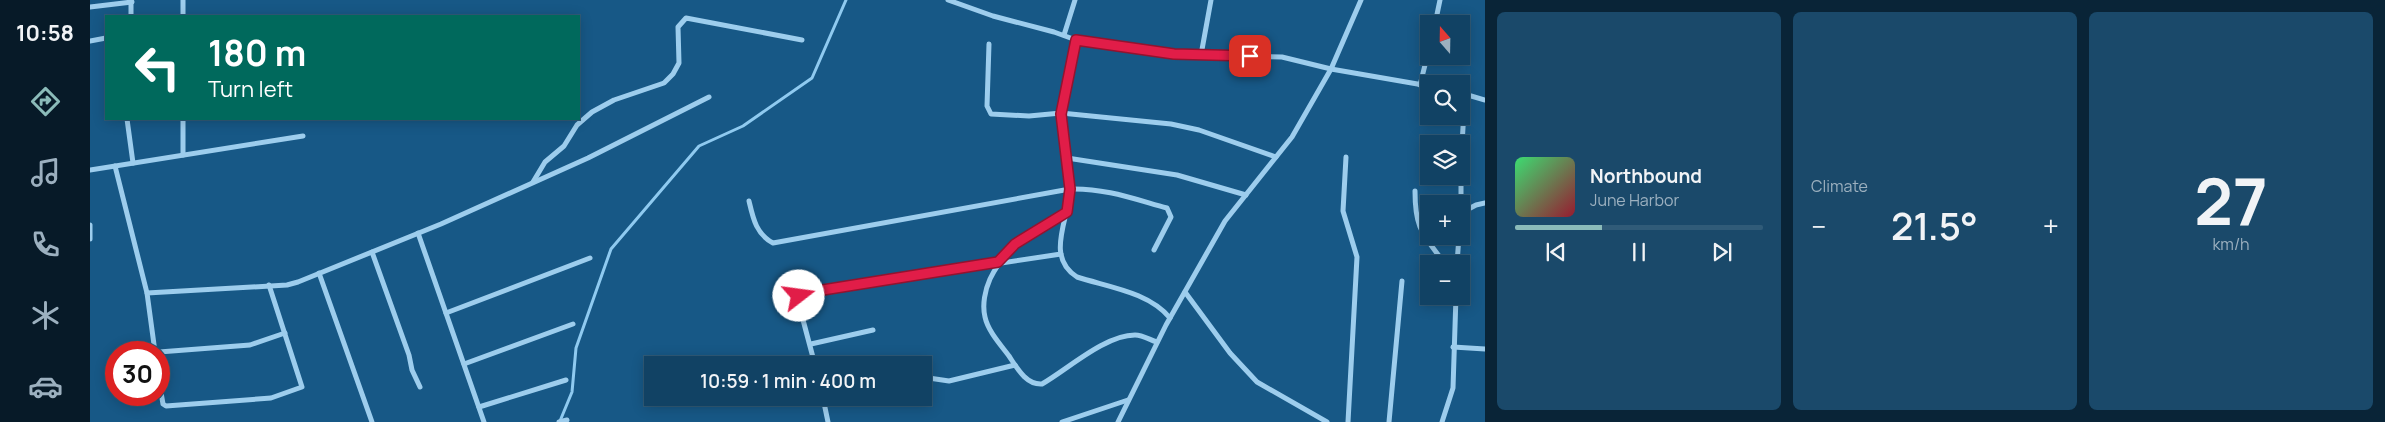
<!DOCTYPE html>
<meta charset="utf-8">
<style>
body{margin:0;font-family:Manrope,sans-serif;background:#1a496a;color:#f1f3f6;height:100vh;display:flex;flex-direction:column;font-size:19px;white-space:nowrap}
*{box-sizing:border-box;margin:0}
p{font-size:16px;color:#9cb0bf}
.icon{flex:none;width:28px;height:28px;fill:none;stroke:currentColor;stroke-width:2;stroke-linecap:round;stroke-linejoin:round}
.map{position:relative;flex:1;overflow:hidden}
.details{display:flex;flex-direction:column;gap:12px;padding:12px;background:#092437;width:900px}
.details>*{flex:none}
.top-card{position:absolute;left:15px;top:15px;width:475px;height:105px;border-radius:0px;box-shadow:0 2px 12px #0003,0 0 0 1px #305b78;background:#00695c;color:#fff;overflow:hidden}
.needle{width:32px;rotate:340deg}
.buttons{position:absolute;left:1330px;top:15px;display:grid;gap:10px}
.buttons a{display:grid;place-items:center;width:50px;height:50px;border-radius:0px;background:#114264;box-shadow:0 2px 12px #0003,0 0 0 1px #305b78;font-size:25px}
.speed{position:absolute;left:15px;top:341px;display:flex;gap:10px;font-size:25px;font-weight:700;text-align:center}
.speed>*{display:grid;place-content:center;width:65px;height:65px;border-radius:50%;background:#114264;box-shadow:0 2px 12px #0003,0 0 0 1px #305b78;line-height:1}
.speed .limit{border:8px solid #d22;background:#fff;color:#111}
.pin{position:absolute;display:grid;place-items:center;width:42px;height:42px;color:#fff;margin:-21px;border-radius:10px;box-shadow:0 2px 8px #0006}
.me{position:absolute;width:55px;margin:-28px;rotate:75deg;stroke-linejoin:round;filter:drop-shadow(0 0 4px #0008)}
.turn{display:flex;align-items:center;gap:18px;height:105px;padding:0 20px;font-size:22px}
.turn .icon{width:65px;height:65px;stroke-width:2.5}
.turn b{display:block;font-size:35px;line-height:42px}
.big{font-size:38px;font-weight:600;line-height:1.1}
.details .widget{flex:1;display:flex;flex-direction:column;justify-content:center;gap:8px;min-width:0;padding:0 18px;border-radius:8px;background:#1a496a}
.details .dial{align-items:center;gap:0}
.dial b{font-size:65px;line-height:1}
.song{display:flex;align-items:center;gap:15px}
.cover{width:60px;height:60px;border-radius:8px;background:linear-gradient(135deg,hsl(140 70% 55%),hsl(350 70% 35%))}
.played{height:5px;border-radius:2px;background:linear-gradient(90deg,#8bbbb9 35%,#305b78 35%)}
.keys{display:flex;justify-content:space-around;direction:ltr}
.heat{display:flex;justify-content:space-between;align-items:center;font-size:28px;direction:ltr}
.details .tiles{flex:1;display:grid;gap:12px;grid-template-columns:repeat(3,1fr)}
.trip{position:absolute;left:554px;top:356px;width:288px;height:50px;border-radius:0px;background:#114264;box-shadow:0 2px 12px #0003,0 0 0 1px #305b78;font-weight:600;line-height:50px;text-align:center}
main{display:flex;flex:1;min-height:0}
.dock{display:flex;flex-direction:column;width:90px;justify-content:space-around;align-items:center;background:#071a28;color:#9cb0bf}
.dock .icon{width:35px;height:35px}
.dock .active{color:#8bbbb9}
.dock b{font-size:22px;color:#f1f3f6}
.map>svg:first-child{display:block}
</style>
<main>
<nav class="dock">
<b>10:58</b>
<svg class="icon active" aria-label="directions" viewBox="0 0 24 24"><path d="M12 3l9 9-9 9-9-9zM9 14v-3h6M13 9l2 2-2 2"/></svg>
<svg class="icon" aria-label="music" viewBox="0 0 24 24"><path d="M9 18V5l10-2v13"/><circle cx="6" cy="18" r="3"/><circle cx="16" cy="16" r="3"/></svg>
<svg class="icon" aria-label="phone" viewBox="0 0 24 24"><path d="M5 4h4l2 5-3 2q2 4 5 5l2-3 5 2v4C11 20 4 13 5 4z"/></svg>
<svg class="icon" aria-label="climate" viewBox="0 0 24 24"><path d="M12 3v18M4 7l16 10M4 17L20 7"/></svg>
<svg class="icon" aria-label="car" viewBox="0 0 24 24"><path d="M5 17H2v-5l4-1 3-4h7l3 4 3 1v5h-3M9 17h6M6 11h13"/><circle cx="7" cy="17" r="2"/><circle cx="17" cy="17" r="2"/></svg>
</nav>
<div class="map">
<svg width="1395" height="422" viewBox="0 0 1395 422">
<rect width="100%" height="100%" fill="#175886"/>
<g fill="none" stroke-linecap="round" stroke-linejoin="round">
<path stroke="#8fcaf0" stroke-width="3" d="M 470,421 L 482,392 L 486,348 L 521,249 L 609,146 L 653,126 L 722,78 L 756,0"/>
<g stroke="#9dcded" stroke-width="5">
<path d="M 93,0 L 93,16"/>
<path d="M 858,0 L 903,16 L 964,32 L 986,40 L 1084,54 L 1192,57 L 1241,69 L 1339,86"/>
<path d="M 0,7 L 42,2"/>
<path d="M 41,16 L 41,0"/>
<path d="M 1345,24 L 1350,0"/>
<path d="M 974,35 L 985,0"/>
<path d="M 986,40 C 982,60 971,97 972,115 C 973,140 980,164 980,188 C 980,218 954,256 987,277 C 1018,287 1059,292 1080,318"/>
<path d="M 0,41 L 16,38"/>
<path d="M 899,44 L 897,106 L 901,114 L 939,116 L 971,113 L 1081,124 L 1109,130 L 1186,157"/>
<path d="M 1111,55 L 1121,0"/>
<path d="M 1330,85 L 1339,49"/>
<path d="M 1371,93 L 1395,100"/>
<path d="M 37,119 L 43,163"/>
<path d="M 93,155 L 93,119"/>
<path d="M 1256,157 L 1253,211 L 1267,257 L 1258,422"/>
<path d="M 977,158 L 1087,175 L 1156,195"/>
<path d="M 1371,162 L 1375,93"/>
<path d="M 25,166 L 57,293 L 65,352"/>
<path d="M 0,170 L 213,136"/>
<path d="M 1371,176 L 1371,204"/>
<path d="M 443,182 L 455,162 L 474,146 L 487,125 L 502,112 L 524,100 L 574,83 L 583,74 L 589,63 L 588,27 L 596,18 L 712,40"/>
<path d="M 1325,191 C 1325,230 1333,234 1355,264"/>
<path d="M 659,201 C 663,218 666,234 683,243 L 980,189 C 1015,188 1044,199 1077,208 L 1081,217 L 1064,250"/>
<path d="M 977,212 C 943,233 918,242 900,279 C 895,290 892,305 895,317 C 898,331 910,344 919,356 C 927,368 936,385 952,384 C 978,369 1015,335 1045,335 C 1053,335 1060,340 1067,342"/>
<path d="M 1371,213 L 1386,205 L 1395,203"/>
<path d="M 0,225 L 0,239"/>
<path d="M 328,233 L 394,422"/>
<path d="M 282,252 L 319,355 L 322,370 L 330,387"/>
<path d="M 1367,264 L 1369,236"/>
<path d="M 229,273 L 282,422"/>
<path d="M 1095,292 L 1140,353 L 1167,382 L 1237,422"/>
<path d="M 57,293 L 197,285 L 208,282 L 351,224 L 498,158 L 619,97"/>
<path d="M 356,313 L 500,258"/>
<path d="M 721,344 L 783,330"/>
<path d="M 1363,347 L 1395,349"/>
<path d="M 69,352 L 160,345 L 195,333"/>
<path d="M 374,364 L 483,324"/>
<path d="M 725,365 L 708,301 L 714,293 L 971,254"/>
<path d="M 832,377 L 859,381 L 925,365"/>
<path d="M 69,381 L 73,404 L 76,406 L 181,398 L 212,387 L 179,285"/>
<path d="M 733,398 L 738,422"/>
<path d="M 389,407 L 476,380"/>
<path d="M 469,422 L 477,420"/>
<path d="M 972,422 L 1038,400"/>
<path d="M 1028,422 L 1076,325 L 1135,221 L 1202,137 L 1241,69 L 1271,0"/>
<path d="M 1299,422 L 1312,281"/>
<path d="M 1352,422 L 1363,388 L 1366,296"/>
</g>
</g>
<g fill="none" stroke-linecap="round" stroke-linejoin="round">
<g stroke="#92132f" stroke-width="12">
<path id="route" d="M 709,296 L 714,293 L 908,262 L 925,244 L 977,212 L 980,189 L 971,114 L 986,40 L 1084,54 L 1160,56"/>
</g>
<use href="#route" stroke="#e11d48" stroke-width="9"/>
</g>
</svg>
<div class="buttons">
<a><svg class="needle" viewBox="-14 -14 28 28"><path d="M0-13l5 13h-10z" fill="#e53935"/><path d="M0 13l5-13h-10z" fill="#9cb0bf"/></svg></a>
<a><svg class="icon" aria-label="search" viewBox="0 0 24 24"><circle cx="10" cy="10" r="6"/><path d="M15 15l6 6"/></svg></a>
<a><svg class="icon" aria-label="layers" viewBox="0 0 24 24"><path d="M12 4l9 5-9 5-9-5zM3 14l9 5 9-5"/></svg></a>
<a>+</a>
<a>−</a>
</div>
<div class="speed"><div class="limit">30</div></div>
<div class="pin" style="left:1160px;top:56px;background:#d93025"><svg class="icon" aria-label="arrive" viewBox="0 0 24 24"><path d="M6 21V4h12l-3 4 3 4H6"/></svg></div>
<svg class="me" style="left:709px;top:296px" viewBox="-20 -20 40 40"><circle r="19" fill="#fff"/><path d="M0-13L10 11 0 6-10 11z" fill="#e11d48"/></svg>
<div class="trip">10:59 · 1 min · 400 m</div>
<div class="top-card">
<div class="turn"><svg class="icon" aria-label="left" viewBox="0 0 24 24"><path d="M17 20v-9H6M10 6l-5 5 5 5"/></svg><div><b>180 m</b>Turn left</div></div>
</div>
</div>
<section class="details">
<div class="tiles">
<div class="widget">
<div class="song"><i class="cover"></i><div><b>Northbound</b><p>June Harbor</p></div></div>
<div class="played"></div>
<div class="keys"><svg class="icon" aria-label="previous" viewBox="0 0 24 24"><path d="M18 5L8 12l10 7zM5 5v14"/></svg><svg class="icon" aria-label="pause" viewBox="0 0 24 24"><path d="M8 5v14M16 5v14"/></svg><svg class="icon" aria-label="next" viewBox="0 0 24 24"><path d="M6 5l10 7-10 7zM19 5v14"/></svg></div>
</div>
<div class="widget"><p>Climate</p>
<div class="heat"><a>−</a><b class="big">21.5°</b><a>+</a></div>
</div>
<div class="widget dial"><b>27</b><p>km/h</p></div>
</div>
</section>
</main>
